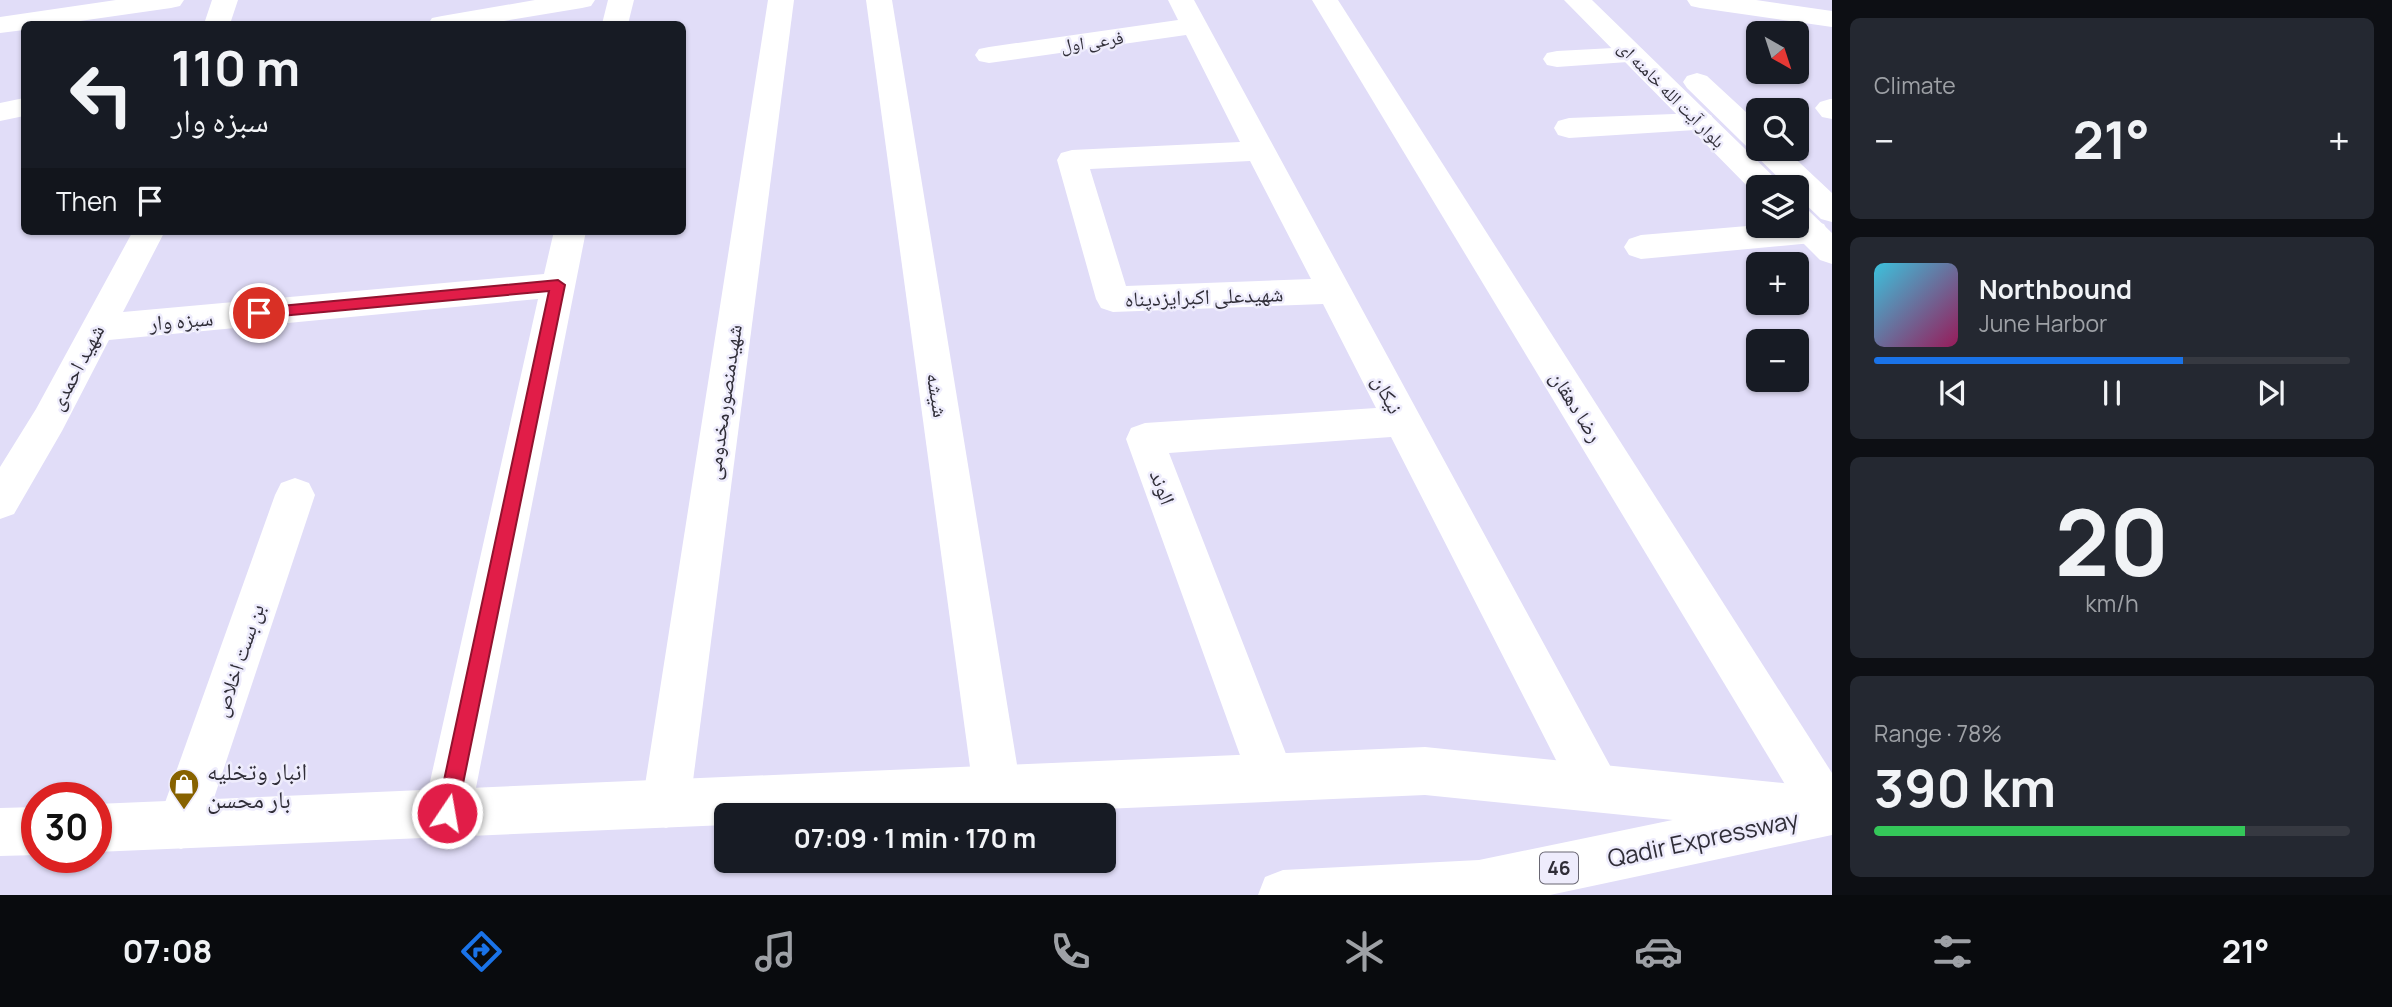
<!DOCTYPE html>
<meta charset="utf-8">
<style>
body{margin:0;font-family:Manrope,"Noto Naskh Arabic",sans-serif;background:#242831;color:#f1f3f6;height:100vh;display:flex;flex-direction:column;font-size:26px;white-space:nowrap}
*{box-sizing:border-box;margin:0}
p{font-size:23px;color:#9ea1a6}
.icon{flex:none;width:38px;height:38px;fill:none;stroke:currentColor;stroke-width:2;stroke-linecap:round;stroke-linejoin:round}
.map{position:relative;flex:1;overflow:hidden}
.sheet{display:flex;flex-direction:column;gap:18px;padding:18px;background:#0d0f14;width:560px}
.sheet>*{flex:none}
.hud{position:absolute;left:21px;top:21px;width:665px;height:214px;border-radius:10px;box-shadow:0 2px 5px #0004;background:#171b24;color:#f1f3f6;overflow:hidden}
.needle{width:46px;rotate:141deg}
.fabs{position:absolute;left:1746px;top:21px;display:grid;gap:14px}
.fabs a{display:grid;place-items:center;width:63px;height:63px;border-radius:10px;background:#171b24;box-shadow:0 2px 5px #0004;font-size:35px}
.speed{position:absolute;left:21px;top:782px;display:flex;gap:14px;font-size:35px;font-weight:700;text-align:center}
.speed>*{display:grid;place-content:center;width:91px;height:91px;border-radius:50%;background:#171b24;box-shadow:0 2px 5px #0004;line-height:1}
.speed .limit{border:10px solid #d22;background:#fff;color:#111}
.pin{position:absolute;display:grid;place-items:center;width:60px;height:60px;color:#fff;margin:-30px;border:4px solid #fff;border-radius:50%;box-shadow:0 2px 7px #0007}
.me{position:absolute;width:77px;margin:-38px;rotate:12deg;stroke-linejoin:round;filter:drop-shadow(0 0 5px #0008)}
.turn{display:flex;align-items:center;gap:24px;height:147px;padding:0 35px;font-size:32px}
.turn .icon{width:91px;height:91px;stroke-width:2.5}
.turn b{display:block;font-size:49px;line-height:60px}
.then{display:flex;align-items:center;height:66px;padding:0 35px;background:#0003;gap:14px;font-size:26px}
.big{font-size:52px;font-weight:700;line-height:1.1}
.sheet .card{flex:1;display:flex;flex-direction:column;justify-content:center;gap:10px;min-width:0;padding:0 24px;border-radius:10px;background:#242831}
.sheet .dial{align-items:center;gap:0}
.dial b{font-size:91px;line-height:1}
.song{display:flex;align-items:center;gap:21px}
.cover{width:84px;height:84px;border-radius:10px;background:linear-gradient(135deg,hsl(190 70% 55%),hsl(330 70% 35%))}
.played{height:7px;border-radius:4px;background:linear-gradient(90deg,#1a73e8 65%,#363941 65%)}
.keys{display:flex;justify-content:space-around;direction:ltr}
.heat{display:flex;justify-content:space-between;align-items:center;font-size:38px;direction:ltr}
.charge{height:10px;border-radius:5px;background:linear-gradient(90deg,#34c759 78%,#363941 0)}
.trip{position:absolute;left:714px;top:803px;width:402px;height:70px;border-radius:10px;background:#171b24;box-shadow:0 2px 5px #0004;font-weight:700;line-height:70px;text-align:center}
.menu{display:flex;height:112px;justify-content:space-around;align-items:center;background:#090b0e;color:#9ea1a6}
.menu .icon{width:49px;height:49px}
.menu .current{color:#1a73e8}
.menu b{font-size:32px;color:#f1f3f6}
main{display:flex;flex:1;min-height:0}
.map>svg:first-child{display:block}
</style>
<main>
<div class="map">
<svg width="1832" height="895" viewBox="0 0 1832 895">
<rect width="100%" height="100%" fill="#e1ddf8"/>
<g fill="none" stroke-linecap="round" stroke-linejoin="round">
<g fill="#fff" fill-rule="evenodd">
<path d="M 116,0 L 184,0 L 180,6 L 171,8 L 59,24 L 24,24 L 24,30 L 0,33 L 0,17 Z"/>
<path d="M 212,0 L 238,0 L 230,24 L 204,24 Z"/>
<path d="M 535,0 L 595,0 L 591,6 L 582,8 L 486,24 L 428,24 L 432,18 L 442,16 Z"/>
<path d="M 608,0 L 634,0 L 628,24 L 602,24 Z"/>
<path d="M 768,0 L 794,0 L 690,804 L 683,821 L 666,828 L 649,821 L 642,804 Z"/>
<path d="M 866,0 L 892,0 L 1021,789 L 1014,806 L 997,813 L 980,806 L 973,789 Z"/>
<path d="M 1168,0 L 1194,0 L 1613,771 L 1620,788 L 1613,805 L 1596,812 L 1579,805 L 1391,437 L 1169,453 L 1295,777 L 1288,794 L 1271,801 L 1254,794 L 1126,439 L 1131,428 L 1145,423 L 1376,408 L 1323,304 L 1113,312 L 1101,308 L 1096,299 L 1057,160 L 1061,153 L 1072,150 L 1240,142 L 1186,35 L 989,63 L 979,61 L 975,55 L 979,49 L 989,47 L 1178,20 ZM 1250,161 L 1311,279 L 1126,286 L 1090,169 Z"/>
<path d="M 1312,0 L 1338,0 L 1832,773 L 1832,835 L 1812,829 Z"/>
<path d="M 1687,0 L 1756,0 L 1832,11 L 1832,27 L 1700,8 L 1691,6 Z"/>
<path d="M 1632,47 L 1642,49 L 1646,55 L 1642,61 L 1557,67 L 1547,65 L 1543,59 L 1547,53 L 1557,51 Z"/>
<path d="M 24,98 L 24,116 L 0,121 L 0,103 Z"/>
<path d="M 1830,99 L 1832,99 L 1832,119 L 1822,117 L 1815,108 L 1820,102 Z"/>
<path d="M 1700,113 L 1711,115 L 1715,122 L 1711,129 L 1569,138 L 1558,135 L 1554,128 L 1558,121 L 1569,118 Z"/>
<path d="M 1812,221 L 1824,224 L 1828,232 L 1824,240 L 1812,243 L 1641,259 L 1629,255 L 1624,247 L 1629,239 L 1641,235 L 1759,225 L 1797,226 L 1797,222 Z"/>
<path d="M 133,231 L 165,231 L 123,312 L 544,274 L 554,231 L 586,231 L 471,813 L 464,830 L 447,837 L 430,830 L 423,813 L 538,299 L 109,340 L 62,431 L 14,514 L 0,519 L 0,467 L 36,409 Z"/>
<path d="M 295,478 L 309,483 L 315,495 L 205,825 L 198,842 L 181,849 L 164,842 L 157,825 L 275,495 L 281,483 Z"/>
</g>
<g fill="#fff" fill-rule="evenodd">
<path d="M 1564,0 L 1592,0 L 1777,180 L 1782,187 L 1759,187 L 1759,196 L 1755,194 Z"/>
<path d="M 1697,73 L 1707,76 L 1759,124 L 1759,149 L 1785,149 L 1832,193 L 1832,222 L 1821,219 L 1797,196 L 1797,187 L 1788,187 L 1687,88 L 1683,82 L 1687,76 Z"/>
<path d="M 1797,207 L 1808,210 L 1832,233 L 1832,264 L 1820,260 L 1786,226 L 1797,226 Z"/>
<path d="M 1425,747 L 1802,785 L 1819,792 L 1826,809 L 1819,826 L 1802,833 L 1425,795 L 944,816 L 726,816 L 726,825 L 96,852 L 96,804 Z"/>
<path d="M 37,807 L 37,855 L 0,856 L 0,808 Z"/>
</g>
<path fill="#fff" fill-rule="evenodd" d="M 1832,787 L 1832,835 L 1550,895 L 1258,895 L 1265,877 L 1283,870 L 1479,860 Z"/>
</g>
<path fill="#e11d48" stroke="#92132f" stroke-width="2" d="M 558,280 L 565,285 L 457,813 L 455,820 L 447,823 L 440,820 L 437,813 L 549,291 L 259,318 L 252,313 L 259,308 Z"/>
<defs>
<g id="shop-pin" transform="scale(1.575)"><path d="M0 17L-7.5 6A9.5 9.5 0 1 1 7.5 6Z" fill="#876200" stroke="#eeecfc"/><path d="M-5-2.5h2.3a2.7 3.5 0 0 1 5.4 0H5L5.5 6h-11ZM-1.5-2.5h3a1.5 2.3 0 0 0-3 0Z" fill="#fff"/></g>
</defs>
<g fill-rule="evenodd">
<use href="#shop-pin" x="184" y="784"/>
</g>
<g text-anchor="middle" dominant-baseline="central" stroke-width="5" stroke-linejoin="round" paint-order="stroke">
<g font-size="18" fill="#302e38" stroke="#eeecfc">
<text transform="translate(1092 41) rotate(-8)">فرعی اول</text>
<text transform="translate(1672 94) rotate(45)">بلوار آیت الله خامنه ای</text>
</g>
<rect fill="#eeecfc" stroke="#696773" stroke-width="2" x="1540" y="852.5" width="38" height="31" rx="5"/>
<g font-size="19" font-weight="bold" fill="#302e38">
<text x="1559" y="868">46</text>
</g>
<g font-size="21" fill="#302e38" stroke="#eeecfc">
<text transform="translate(1204 296) rotate(-2)">شهیدعلی اکبرایزدپناه</text>
<text transform="translate(181 320) rotate(-5)">سبزه وار</text>
<text transform="translate(76 367) rotate(-62)">شهید احمدی</text>
<text transform="translate(1388 394) rotate(62)">نیکان</text>
<text transform="translate(938 395) rotate(81)">شیشه</text>
<text transform="translate(723 402) rotate(-82)">شهیدمنصورمخدومی</text>
<text transform="translate(1577 406) rotate(58)">رضا دهقان</text>
<text transform="translate(1163 487) rotate(69)">الوند</text>
<text transform="translate(238 660) rotate(-71)">بن بست اخلاص</text>
</g>
<g font-size="24" fill="#302e38" stroke="#eeecfc" text-anchor="start">
<text x="207" y="770">انبار وتخلیه<tspan x="207" dy="28">بار محسن</tspan></text>
</g>
<g font-size="24" fill="#302e38" stroke="#eeecfc">
<text transform="translate(1703 838) rotate(-12)">Qadir Expressway</text>
</g>
</g>
</svg>
<div class="fabs">
<a><svg class="needle" viewBox="-14 -14 28 28"><path d="M0-13l5 13h-10z" fill="#e53935"/><path d="M0 13l5-13h-10z" fill="#9ea1a6"/></svg></a>
<a><svg class="icon" aria-label="search" viewBox="0 0 24 24"><circle cx="10" cy="10" r="6"/><path d="M15 15l6 6"/></svg></a>
<a><svg class="icon" aria-label="layers" viewBox="0 0 24 24"><path d="M12 4l9 5-9 5-9-5zM3 14l9 5 9-5"/></svg></a>
<a>+</a>
<a>−</a>
</div>
<div class="speed"><div class="limit">30</div></div>
<div class="pin" style="left:259px;top:313px;background:#d93025"><svg class="icon" aria-label="arrive" viewBox="0 0 24 24"><path d="M6 21V4h12l-3 4 3 4H6"/></svg></div>
<svg class="me" style="left:447px;top:813px" viewBox="-20 -20 40 40"><circle r="17" fill="#e11d48" stroke="#fff" stroke-width="3"/><path d="M0-11L8 9 0 5-8 9z" fill="#fff"/></svg>
<div class="trip">07:09 · 1 min · 170 m</div>
<div class="hud">
<div class="turn"><svg class="icon" aria-label="left" viewBox="0 0 24 24"><path d="M17 20v-9H6M10 6l-5 5 5 5"/></svg><div><b>110 m</b>سبزه وار</div></div>
<div class="then">Then<svg class="icon" aria-label="arrive" viewBox="0 0 24 24"><path d="M6 21V4h12l-3 4 3 4H6"/></svg></div>
</div>
</div>
<section class="sheet">
<div class="card"><p>Climate</p>
<div class="heat"><a>−</a><b class="big">21°</b><a>+</a></div>
</div>
<div class="card">
<div class="song"><i class="cover"></i><div><b>Northbound</b><p>June Harbor</p></div></div>
<div class="played"></div>
<div class="keys"><svg class="icon" aria-label="previous" viewBox="0 0 24 24"><path d="M18 5L8 12l10 7zM5 5v14"/></svg><svg class="icon" aria-label="pause" viewBox="0 0 24 24"><path d="M8 5v14M16 5v14"/></svg><svg class="icon" aria-label="next" viewBox="0 0 24 24"><path d="M6 5l10 7-10 7zM19 5v14"/></svg></div>
</div>
<div class="card dial"><b>20</b><p>km/h</p></div>
<div class="card"><p>Range · 78%</p><b class="big">390 km</b><div class="charge"></div></div>
</section>
</main>
<nav class="menu">
<b>07:08</b>
<svg class="icon current" aria-label="directions" viewBox="0 0 24 24"><path d="M12 3l9 9-9 9-9-9zM9 14v-3h6M13 9l2 2-2 2"/></svg>
<svg class="icon" aria-label="music" viewBox="0 0 24 24"><path d="M9 18V5l10-2v13"/><circle cx="6" cy="18" r="3"/><circle cx="16" cy="16" r="3"/></svg>
<svg class="icon" aria-label="phone" viewBox="0 0 24 24"><path d="M5 4h4l2 5-3 2q2 4 5 5l2-3 5 2v4C11 20 4 13 5 4z"/></svg>
<svg class="icon" aria-label="climate" viewBox="0 0 24 24"><path d="M12 3v18M4 7l16 10M4 17L20 7"/></svg>
<svg class="icon" aria-label="car" viewBox="0 0 24 24"><path d="M5 17H2v-5l4-1 3-4h7l3 4 3 1v5h-3M9 17h6M6 11h13"/><circle cx="7" cy="17" r="2"/><circle cx="17" cy="17" r="2"/></svg>
<svg class="icon" aria-label="filters" viewBox="0 0 24 24"><path d="M4 7h16M4 17h16"/><circle cx="9" cy="7" r="2"/><circle cx="15" cy="17" r="2"/></svg>
<b>21°</b>
</nav>
